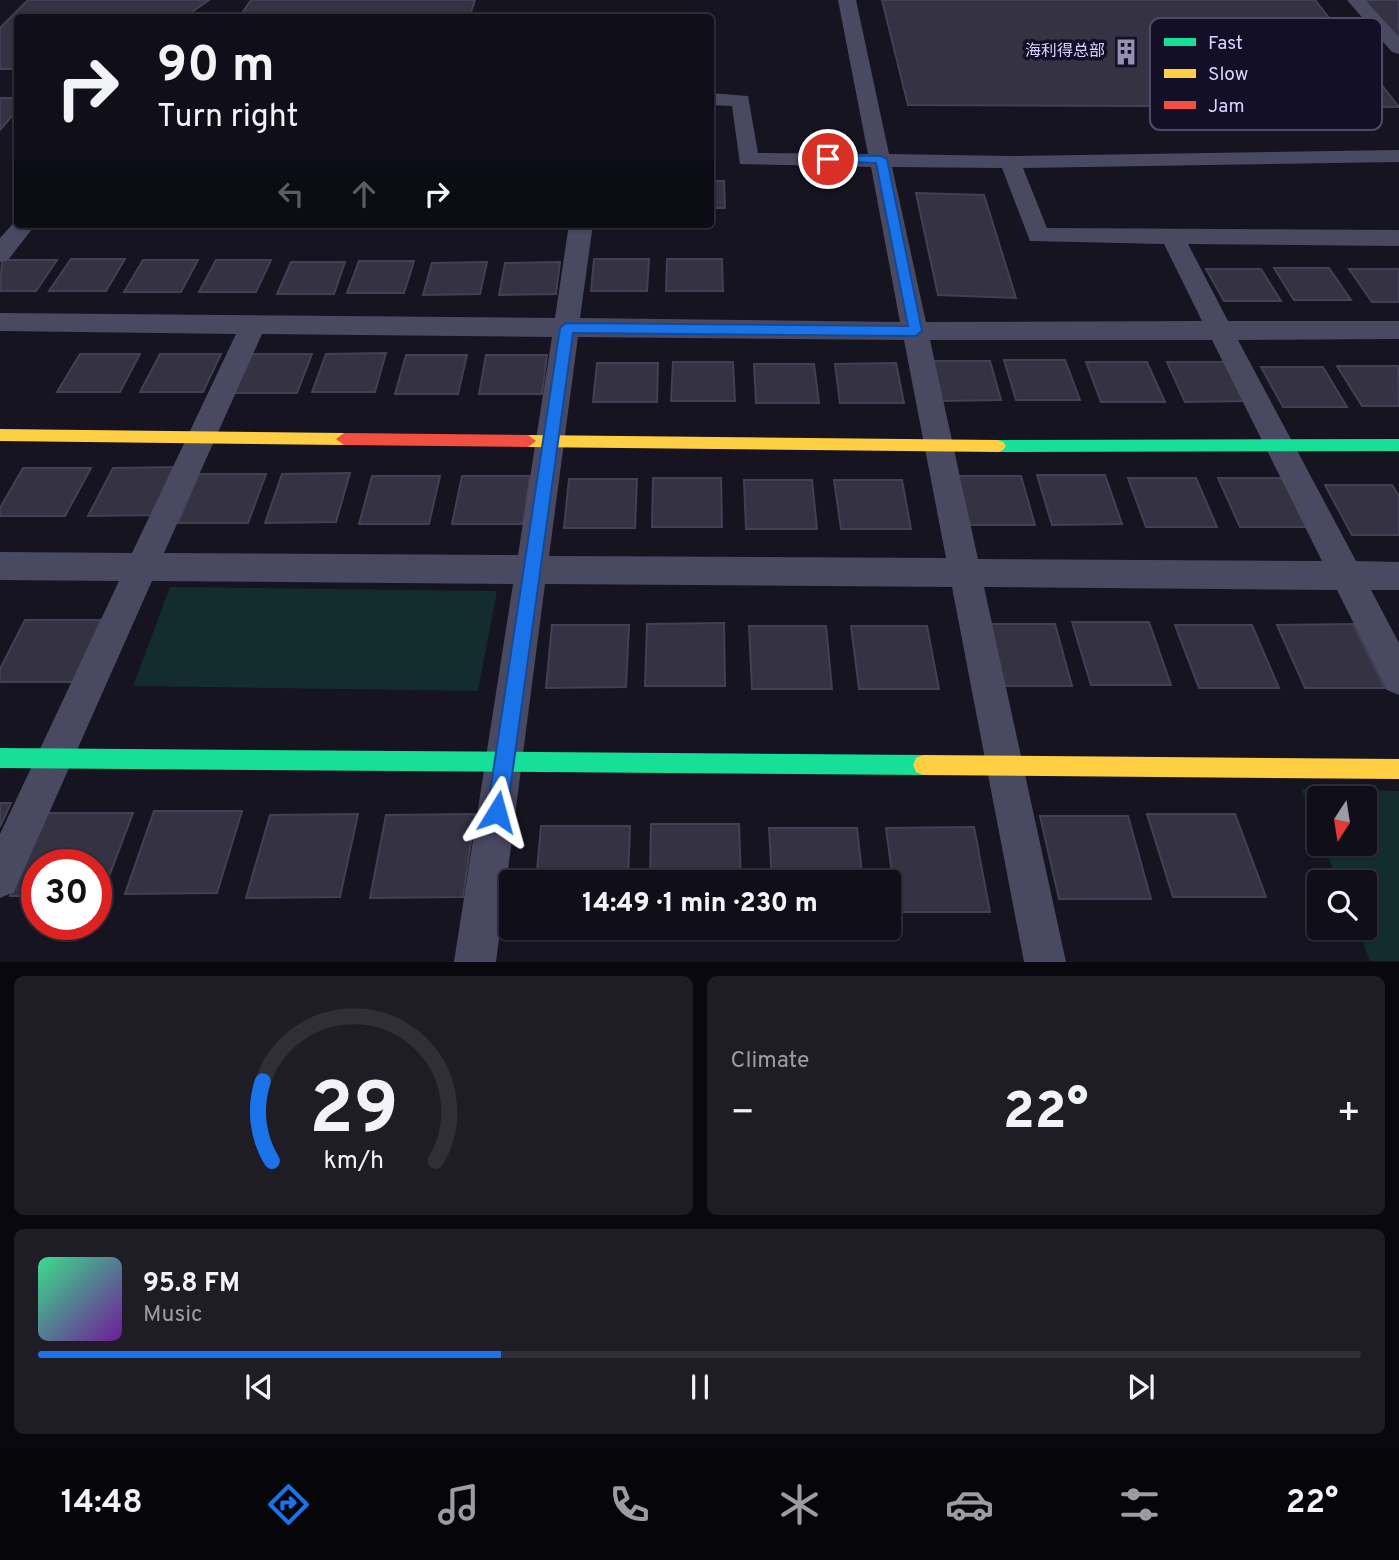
<!DOCTYPE html>
<meta charset="utf-8">
<style>
body{margin:0;font-family:Overpass,"Noto Sans SC",sans-serif;background:#1e1d26;color:#f1f3f6;height:100vh;display:flex;flex-direction:column;font-size:26px;white-space:nowrap}
*{box-sizing:border-box;margin:0}
p{font-size:23px;color:#9c9ca2}
.icon{flex:none;width:38px;height:38px;fill:none;stroke:currentColor;stroke-width:2;stroke-linecap:round;stroke-linejoin:round}
.map{position:relative;height:962px;overflow:hidden}
.sheet{display:flex;flex-direction:column;gap:14px;padding:14px;background:#09080e;flex:1}
.sheet>*{flex:none}
.hud{position:absolute;left:14px;top:14px;width:700px;height:214px;border-radius:7px;box-shadow:0 2px 5px #0004,0 0 0 2px #302f38;background:#100f19;color:#f1f3f6;overflow:hidden}
.needle{width:46px;rotate:192deg}
.controls{position:absolute;left:1307px;top:786px;display:grid;gap:14px}
.controls a{display:grid;place-items:center;width:70px;height:70px;border-radius:7px;background:#100f19;box-shadow:0 2px 5px #0004,0 0 0 2px #302f38;font-size:35px}
.speed{position:absolute;left:21px;top:849px;display:flex;gap:14px;font-size:35px;font-weight:700;text-align:center}
.speed>*{display:grid;place-content:center;width:91px;height:91px;border-radius:50%;background:#100f19;box-shadow:0 2px 5px #0004,0 0 0 2px #302f38;line-height:1}
.speed .limit{border:10px solid #d22;background:#fff;color:#111}
.pin{position:absolute;display:grid;place-items:center;width:60px;height:60px;color:#fff;margin:-30px;border:4px solid #fff;border-radius:50%;box-shadow:0 2px 7px #0007}
.me{position:absolute;width:77px;margin:-38px;rotate:8deg;stroke-linejoin:round;filter:drop-shadow(0 0 5px #0008)}
.turn{display:flex;align-items:center;gap:24px;height:147px;padding:0 28px;font-size:32px}
.turn .icon{width:91px;height:91px;stroke-width:2.5}
.turn b{display:block;font-size:49px;line-height:60px}
.lanes{display:flex;align-items:center;height:66px;padding:0 28px;background:#0003;justify-content:center;gap:35px;direction:ltr}
.lanes .off{opacity:.35}
.big{font-size:52px;font-weight:800;line-height:1.1}
.sheet .widget{flex:1;display:flex;flex-direction:column;justify-content:center;gap:10px;min-width:0;padding:0 24px;border-radius:10px;background:#1e1d26}
.sheet .dial{align-items:center;gap:0}
.dial svg{height:182px;overflow:visible;fill:none;stroke:#302f38;stroke-width:7;stroke-linecap:round;text-anchor:middle}
.dial text{fill:#f1f3f6;stroke:none}
.song{display:flex;align-items:center;gap:21px}
.cover{width:84px;height:84px;border-radius:10px;background:linear-gradient(135deg,hsl(150 70% 55%),hsl(280 70% 35%))}
.played{height:7px;border-radius:4px;background:linear-gradient(90deg,#1a73e8 35%,#302f38 35%)}
.keys{display:flex;justify-content:space-around;direction:ltr}
.heat{display:flex;justify-content:space-between;align-items:center;font-size:38px;direction:ltr}
.sheet .tiles{flex:1;display:grid;gap:14px;grid-template-columns:1fr 1fr}
.widget:last-child{grid-column:span 2}
.trip{position:absolute;left:499px;top:870px;width:402px;height:70px;border-radius:7px;background:#100f19;box-shadow:0 2px 5px #0004,0 0 0 2px #302f38;font-weight:800;line-height:70px;text-align:center}
.dock{display:flex;height:112px;justify-content:space-around;align-items:center;background:#06060a;color:#9c9ca2}
.dock .icon{width:49px;height:49px}
.dock .current{color:#1a73e8}
.dock b{font-size:32px;color:#f1f3f6}
.map>svg:first-child{display:block}
</style>
<div class="map">
<svg width="1399" height="962" viewBox="0 0 1399 962">
<rect width="100%" height="100%" fill="#161421"/>
<g fill="#132c2d">
<path d="M 54,224 L 299,224 L 289,228 Z"/>
<path d="M 170,587 L 497,591 L 478,691 L 133,686 Z"/>
<path d="M 1301,789 L 1399,791 L 1399,961 L 1370,961 L 1357,928 L 1365,928 L 1365,882 L 1338,882 L 1323,844 L 1365,844 L 1365,798 L 1320,798 L 1319,835 Z"/>
</g>
<g fill="#343243" stroke="#433f54" stroke-width="2">
<path d="M 28,0 L 209,0 L 183,18 L 18,18 L 18,69 L 0,69 L 0,28 Z"/>
<path d="M 251,0 L 475,0 L 469,18 L 239,18 Z"/>
<path d="M 882,0 L 1315,0 L 1399,107 L 908,105 Z"/>
<path d="M 1364,0 L 1399,0 L 1399,41 Z"/>
<path d="M 0,98 L 18,98 L 18,109 L 0,130 Z"/>
<path d="M 710,181 L 724,181 L 725,208 L 710,208 Z"/>
<path d="M 916,193 L 984,195 L 1016,298 L 938,295 Z"/>
<path d="M 71,259 L 125,259 L 106,291 L 49,291 Z"/>
<path d="M 594,259 L 649,259 L 647,291 L 591,291 Z"/>
<path d="M 667,259 L 722,259 L 723,291 L 666,291 Z"/>
<path d="M 2,260 L 57,260 L 36,291 L 0,291 Z"/>
<path d="M 143,260 L 198,260 L 181,292 L 124,292 Z"/>
<path d="M 216,260 L 271,260 L 256,292 L 199,292 Z"/>
<path d="M 359,261 L 414,261 L 404,293 L 347,293 Z"/>
<path d="M 291,262 L 345,262 L 334,294 L 277,294 Z"/>
<path d="M 487,262 L 480,294 L 423,295 L 432,263 Z"/>
<path d="M 560,262 L 556,294 L 499,295 L 505,263 Z"/>
<path d="M 1274,268 L 1329,268 L 1351,300 L 1294,300 Z"/>
<path d="M 1206,269 L 1261,269 L 1281,301 L 1224,301 Z"/>
<path d="M 1349,269 L 1399,269 L 1399,302 L 1372,302 Z"/>
<path d="M 386,353 L 375,392 L 312,392 L 326,354 Z"/>
<path d="M 80,354 L 140,354 L 120,392 L 57,392 Z"/>
<path d="M 160,354 L 221,354 L 203,392 L 140,392 Z"/>
<path d="M 251,354 L 312,354 L 297,393 L 234,393 Z"/>
<path d="M 406,355 L 467,355 L 458,394 L 395,394 Z"/>
<path d="M 486,355 L 547,355 L 542,394 L 479,394 Z"/>
<path d="M 1004,360 L 1065,360 L 1080,400 L 1016,400 Z"/>
<path d="M 929,361 L 990,361 L 1001,400 L 939,401 Z"/>
<path d="M 673,362 L 733,362 L 735,401 L 671,401 Z"/>
<path d="M 1086,362 L 1147,362 L 1165,402 L 1101,402 Z"/>
<path d="M 1167,362 L 1228,362 L 1248,401 L 1185,402 Z"/>
<path d="M 597,363 L 658,363 L 657,402 L 593,402 Z"/>
<path d="M 896,363 L 904,403 L 840,403 L 835,364 Z"/>
<path d="M 754,364 L 814,364 L 819,403 L 756,403 Z"/>
<path d="M 1337,366 L 1398,366 L 1399,406 L 1362,406 Z"/>
<path d="M 1261,367 L 1323,367 L 1347,407 L 1283,407 Z"/>
<path d="M 180,467 L 159,515 L 88,516 L 113,468 Z"/>
<path d="M 23,468 L 91,468 L 65,516 L 0,516 L 0,508 Z"/>
<path d="M 350,473 L 336,522 L 265,523 L 282,474 Z"/>
<path d="M 199,474 L 266,474 L 248,523 L 178,523 Z"/>
<path d="M 1037,475 L 1105,475 L 1122,524 L 1052,525 Z"/>
<path d="M 372,476 L 440,476 L 429,524 L 359,524 Z"/>
<path d="M 462,476 L 530,476 L 523,524 L 452,524 Z"/>
<path d="M 953,476 L 1021,476 L 1035,525 L 965,525 Z"/>
<path d="M 653,478 L 721,478 L 722,527 L 652,527 Z"/>
<path d="M 1128,478 L 1196,478 L 1217,527 L 1146,527 Z"/>
<path d="M 1218,478 L 1286,478 L 1311,527 L 1240,527 Z"/>
<path d="M 569,479 L 637,479 L 635,528 L 564,528 Z"/>
<path d="M 744,480 L 812,480 L 817,529 L 746,529 Z"/>
<path d="M 834,480 L 902,480 L 911,529 L 841,529 Z"/>
<path d="M 1325,485 L 1392,485 L 1399,496 L 1399,535 L 1352,535 Z"/>
<path d="M 25,620 L 101,620 L 73,682 L 0,682 L 0,669 Z"/>
<path d="M 1072,622 L 1149,622 L 1171,685 L 1091,685 Z"/>
<path d="M 724,623 L 725,686 L 645,686 L 647,624 Z"/>
<path d="M 978,624 L 1055,624 L 1072,686 L 992,686 Z"/>
<path d="M 1353,624 L 1385,688 L 1305,688 L 1277,625 Z"/>
<path d="M 552,625 L 629,625 L 626,687 L 546,688 Z"/>
<path d="M 1175,625 L 1252,625 L 1279,688 L 1199,688 Z"/>
<path d="M 749,626 L 826,626 L 832,689 L 752,689 Z"/>
<path d="M 851,626 L 927,626 L 939,689 L 859,689 Z"/>
<path d="M 0,803 L 11,803 L 0,827 Z"/>
<path d="M 154,811 L 242,811 L 217,893 L 125,894 Z"/>
<path d="M 46,813 L 133,813 L 102,895 L 96,895 L 96,864 L 37,864 L 37,896 L 10,896 Z"/>
<path d="M 358,814 L 340,897 L 246,898 L 270,815 Z"/>
<path d="M 475,814 L 463,897 L 370,898 L 386,815 Z"/>
<path d="M 1147,814 L 1235,814 L 1266,897 L 1173,897 Z"/>
<path d="M 1040,816 L 1128,816 L 1151,899 L 1059,899 Z"/>
<path d="M 651,824 L 739,824 L 741,882 L 650,882 Z"/>
<path d="M 541,826 L 630,826 L 628,882 L 536,882 Z"/>
<path d="M 974,827 L 990,912 L 897,912 L 886,828 Z"/>
<path d="M 769,828 L 857,828 L 863,882 L 772,882 Z"/>
</g>
<g fill="none" stroke-linecap="round" stroke-linejoin="round">
<g fill="#4a4962" fill-rule="evenodd">
<path d="M 838,0 L 856,0 L 889,154 L 1010,156 L 1399,150 L 1399,162 L 1023,168 L 1047,228 L 1399,230 L 1399,246 L 1188,244 L 1228,321 L 1399,321 L 1399,339 L 1238,340 L 1356,561 L 1399,562 L 1399,590 L 1371,590 L 1399,643 L 1399,695 L 1387,690 L 1337,590 L 984,587 L 1066,962 L 1024,962 L 952,587 L 545,584 L 496,962 L 454,962 L 513,584 L 152,581 L 14,892 L 0,898 L 0,834 L 119,581 L 0,580 L 0,552 L 132,553 L 236,334 L 0,331 L 0,313 L 555,318 L 569,224 L 593,224 L 580,318 L 900,322 L 871,167 L 740,164 L 732,106 L 710,105 L 710,93 L 748,96 L 758,153 L 868,154 ZM 892,167 L 1002,168 L 1030,241 L 1164,244 L 1202,321 L 926,322 ZM 262,334 L 552,337 L 518,555 L 164,553 ZM 578,337 L 904,340 L 946,558 L 549,556 ZM 930,340 L 1212,340 L 1322,561 L 978,559 Z"/>
<path d="M 1347,0 L 1365,0 L 1399,37 L 1399,54 L 1392,52 Z"/>
<path d="M 18,218 L 18,224 L 36,224 L 8,260 L 0,262 L 0,238 Z"/>
</g>
<g fill="#16e098" fill-rule="evenodd">
<path d="M 1399,439 L 1399,451 L 998,452 L 993,450 L 990,446 L 993,442 L 998,440 Z"/>
<path d="M 0,748 L 923,755 L 930,758 L 933,765 L 930,772 L 923,775 L 0,768 Z"/>
</g>
<g fill="#ffcf43" fill-rule="evenodd">
<path d="M 0,429 L 344,433 L 352,439 L 344,445 L 0,441 Z"/>
<path d="M 528,435 L 998,440 L 1003,442 L 1006,446 L 1003,450 L 998,452 L 528,447 L 520,441 Z"/>
<path d="M 923,755 L 1399,759 L 1399,779 L 923,775 L 916,772 L 913,765 L 916,758 Z"/>
</g>
<path fill="#f24e42" fill-rule="evenodd" d="M 344,433 L 528,435 L 536,441 L 528,447 L 344,445 L 336,439 Z"/>
</g>
<path fill="#1a73e8" stroke="#114b97" stroke-width="2" d="M 828,155 L 881,156 L 887,159 L 922,331 L 915,336 L 573,333 L 507,812 L 504,819 L 497,822 L 490,819 L 487,812 L 560,328 L 566,323 L 908,326 L 876,163 L 824,161 L 824,156 Z"/>
<defs>
<g id="building-bare" transform="scale(2.1)"><path d="M-4-6H4V6H1V3H-1V6H-4ZM-2.5-4.3h1.7v1.8h-1.7ZM.8-4.3h1.7v1.8H.8ZM-2.5-1h1.7V.8h-1.7ZM.8-1h1.7V.8H.8Z" fill="#9591b1" stroke="#130f26" stroke-width="2.5" paint-order="stroke"/></g>
</defs>
<g fill-rule="evenodd">
<use href="#building-bare" x="1126" y="52"/>
</g>
<g text-anchor="middle" dominant-baseline="central" stroke-width="7" stroke-linejoin="round" paint-order="stroke">
<g font-size="16" fill="#d9d4ff" stroke="#130f26" text-anchor="end">
<text x="1105" y="52">海利得总部</text>
</g>
</g>
<rect x="1150" y="18" width="232" height="112" rx="10" fill="#130f26" stroke="#4e4a67" stroke-width="2"/>
<rect x="1164" y="38" width="32" height="8" fill="#16e098"/>
<rect x="1164" y="69" width="32" height="9" fill="#ffcf43"/>
<rect x="1164" y="101" width="32" height="8" fill="#f24e42"/>
<g font-size="19" fill="#d9d4ff">
<text x="1208" y="49">Fast</text>
<text x="1208" y="80">Slow</text>
<text x="1208" y="112">Jam</text>
</g>
</svg>
<div class="controls">
<a><svg class="needle" viewBox="-14 -14 28 28"><path d="M0-13l5 13h-10z" fill="#e53935"/><path d="M0 13l5-13h-10z" fill="#9c9ca2"/></svg></a>
<a><svg class="icon" aria-label="search" viewBox="0 0 24 24"><circle cx="10" cy="10" r="6"/><path d="M15 15l6 6"/></svg></a>
</div>
<div class="speed"><div class="limit">30</div></div>
<div class="pin" style="left:828px;top:159px;background:#d93025"><svg class="icon" aria-label="arrive" viewBox="0 0 24 24"><path d="M6 21V4h12l-3 4 3 4H6"/></svg></div>
<svg class="me" style="left:497px;top:812px" viewBox="-20 -20 40 40"><path d="M0-17L14 15 0 8-14 15z" fill="#1a73e8" stroke="#fff" stroke-width="4"/></svg>
<div class="trip">14:49 · 1 min · 230 m</div>
<div class="hud">
<div class="turn"><svg class="icon" aria-label="right" viewBox="0 0 24 24"><path d="M7 20v-9h11M14 6l5 5-5 5"/></svg><div><b>90 m</b>Turn right</div></div>
<div class="lanes"><svg class="icon off" aria-label="left" viewBox="0 0 24 24"><path d="M17 20v-9H6M10 6l-5 5 5 5"/></svg><svg class="icon off" aria-label="ahead" viewBox="0 0 24 24"><path d="M12 20V5M6 11l6-6 6 6"/></svg><svg class="icon" aria-label="right" viewBox="0 0 24 24"><path d="M7 20v-9h11M14 6l5 5-5 5"/></svg></div>
</div>
</div>
<section class="sheet">
<div class="tiles">
<div class="widget dial"><svg viewBox="0 0 100 80">
<path d="M14 69A42 42 0 1 1 86 69"/>
<path d="M14 69A42 42 0 0 1 10 34" stroke="#1a73e8"/>
<text x="50" y="56" font-size="32" font-weight="700">29</text>
<text x="50" y="72" font-size="11">km/h</text>
</svg></div>
<div class="widget"><p>Climate</p>
<div class="heat"><a>−</a><b class="big">22°</b><a>+</a></div>
</div>
<div class="widget">
<div class="song"><i class="cover"></i><div><b>95.8 FM</b><p>Music</p></div></div>
<div class="played"></div>
<div class="keys"><svg class="icon" aria-label="previous" viewBox="0 0 24 24"><path d="M18 5L8 12l10 7zM5 5v14"/></svg><svg class="icon" aria-label="pause" viewBox="0 0 24 24"><path d="M8 5v14M16 5v14"/></svg><svg class="icon" aria-label="next" viewBox="0 0 24 24"><path d="M6 5l10 7-10 7zM19 5v14"/></svg></div>
</div>
</div>
</section>
<nav class="dock">
<b>14:48</b>
<svg class="icon current" aria-label="directions" viewBox="0 0 24 24"><path d="M12 3l9 9-9 9-9-9zM9 14v-3h6M13 9l2 2-2 2"/></svg>
<svg class="icon" aria-label="music" viewBox="0 0 24 24"><path d="M9 18V5l10-2v13"/><circle cx="6" cy="18" r="3"/><circle cx="16" cy="16" r="3"/></svg>
<svg class="icon" aria-label="phone" viewBox="0 0 24 24"><path d="M5 4h4l2 5-3 2q2 4 5 5l2-3 5 2v4C11 20 4 13 5 4z"/></svg>
<svg class="icon" aria-label="climate" viewBox="0 0 24 24"><path d="M12 3v18M4 7l16 10M4 17L20 7"/></svg>
<svg class="icon" aria-label="car" viewBox="0 0 24 24"><path d="M5 17H2v-5l4-1 3-4h7l3 4 3 1v5h-3M9 17h6M6 11h13"/><circle cx="7" cy="17" r="2"/><circle cx="17" cy="17" r="2"/></svg>
<svg class="icon" aria-label="filters" viewBox="0 0 24 24"><path d="M4 7h16M4 17h16"/><circle cx="9" cy="7" r="2"/><circle cx="15" cy="17" r="2"/></svg>
<b>22°</b>
</nav>
